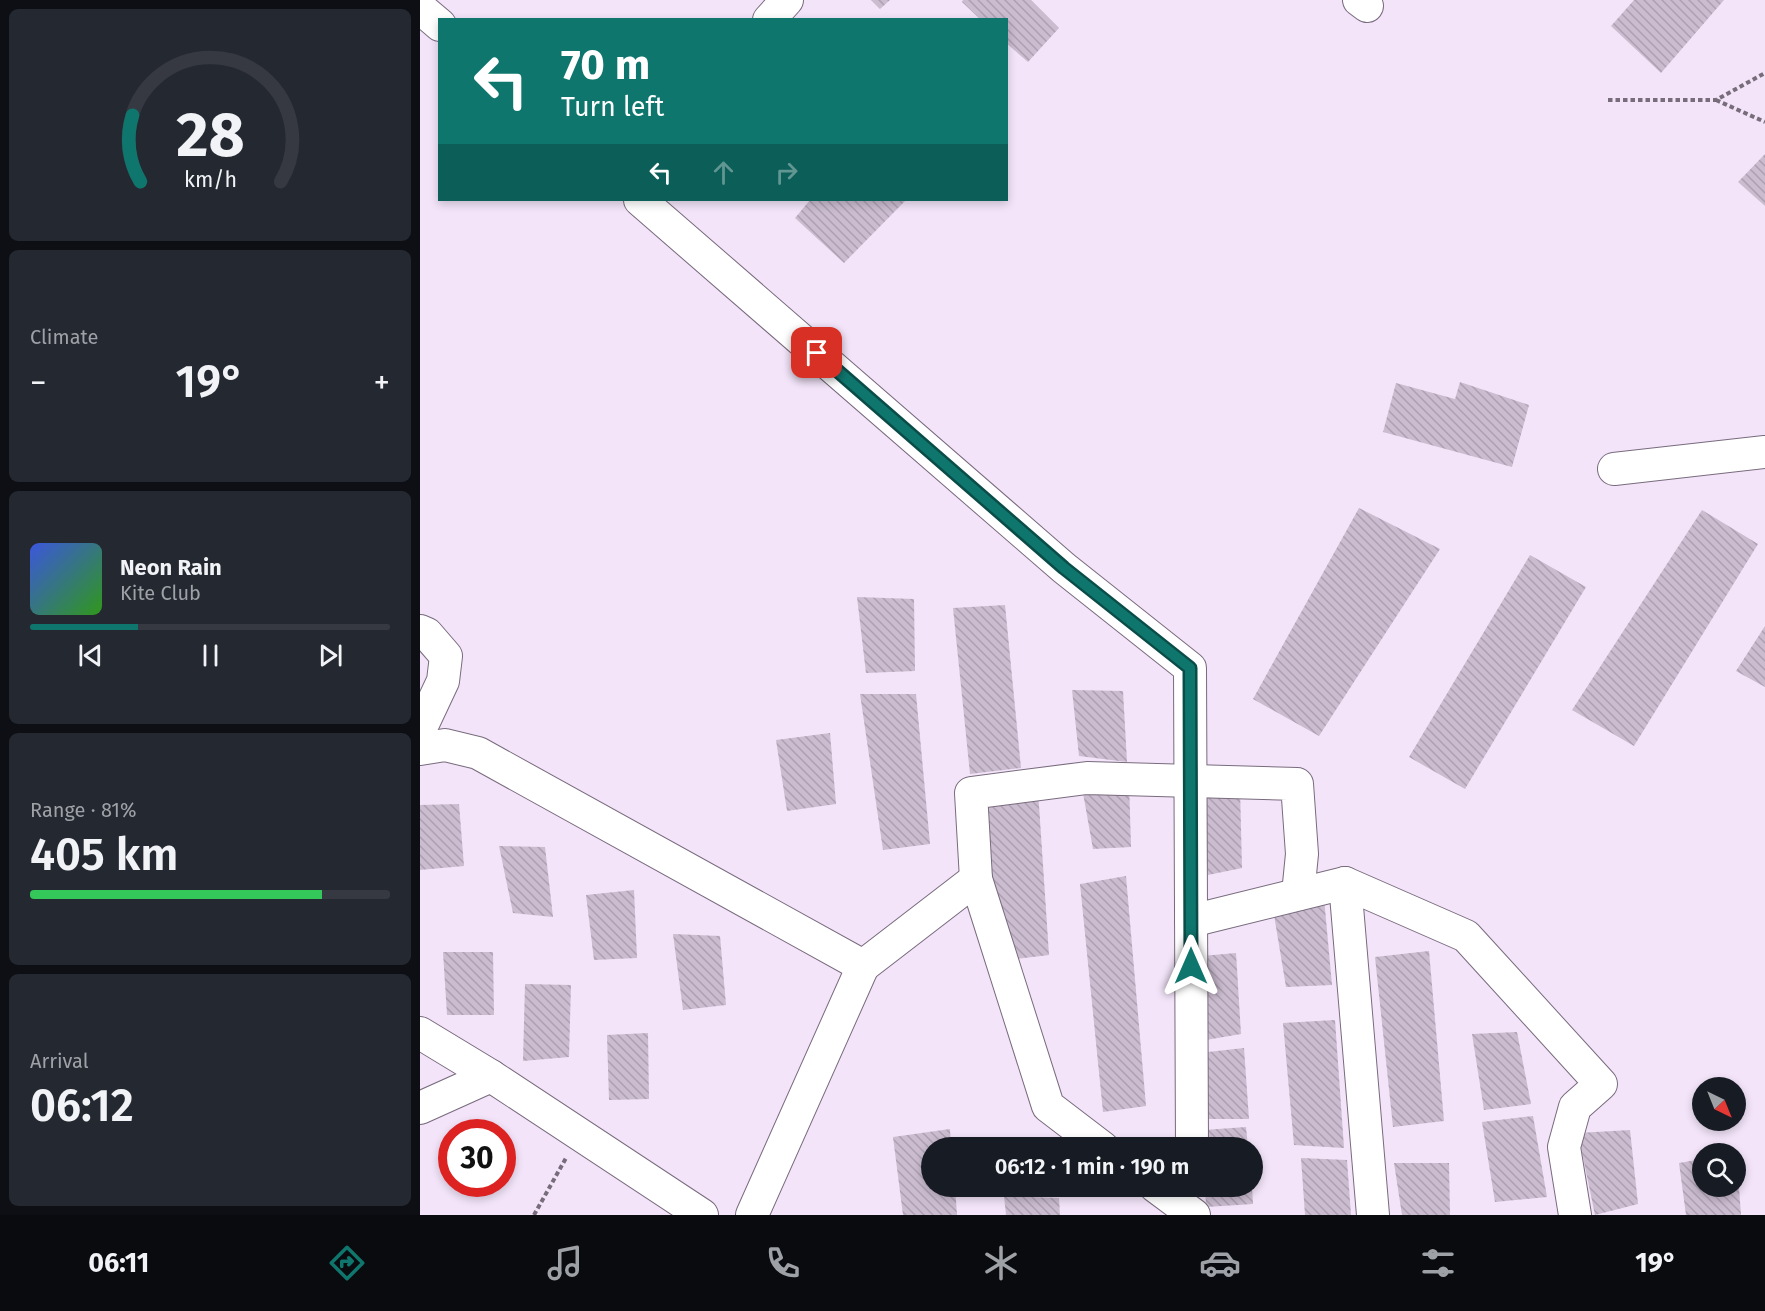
<!DOCTYPE html>
<meta charset="utf-8">
<style>
body{margin:0;font-family:"Fira Sans",sans-serif;background:#242831;color:#f1f3f6;height:100vh;display:flex;flex-direction:column;font-size:22px;white-space:nowrap}
*{box-sizing:border-box;margin:0}
p{font-size:20px;color:#9ea1a6}
.icon{flex:none;width:33px;height:33px;fill:none;stroke:currentColor;stroke-width:2;stroke-linecap:round;stroke-linejoin:round}
.map{position:relative;flex:1;overflow:hidden}
.details{display:flex;flex-direction:column;gap:9px;padding:9px;background:#0d0f14;width:420px}
.details>*{flex:none}
.banner{position:absolute;left:18px;top:18px;width:570px;height:183px;border-radius:0px;box-shadow:0 3px 9px #0003;background:#0f766e;color:#fff;overflow:hidden}
.needle{width:39px;rotate:137deg}
.controls{position:absolute;left:1272px;top:1077px;display:grid;gap:12px}
.controls a{display:grid;place-items:center;width:54px;height:54px;border-radius:50%;background:#171b24;box-shadow:0 3px 9px #0003;font-size:30px}
.speed{position:absolute;left:18px;top:1119px;display:flex;gap:12px;font-size:30px;font-weight:700;text-align:center}
.speed>*{display:grid;place-content:center;width:78px;height:78px;border-radius:50%;background:#171b24;box-shadow:0 3px 9px #0003;line-height:1}
.speed .limit{border:9px solid #d22;background:#fff;color:#111}
.pin{position:absolute;display:grid;place-items:center;width:51px;height:51px;color:#fff;margin:-26px;border-radius:12px;box-shadow:0 3px 9px #0006}
.me{position:absolute;width:66px;margin:-33px;rotate:0deg;stroke-linejoin:round;filter:drop-shadow(0 0 4px #0008)}
.turn{display:flex;align-items:center;gap:21px;height:126px;padding:0 24px;font-size:27px}
.turn .icon{width:78px;height:78px;stroke-width:2.5}
.turn b{display:block;font-size:42px;line-height:51px}
.lanes{display:flex;align-items:center;height:57px;padding:0 24px;background:#0003;justify-content:center;gap:30px;direction:ltr}
.lanes .off{opacity:.35}
.big{font-size:45px;font-weight:600;line-height:1.1}
.details .tile{flex:1;display:flex;flex-direction:column;justify-content:center;gap:9px;min-width:0;padding:0 21px;border-radius:9px;background:#242831}
.details .dial{align-items:center;gap:0}
.dial svg{height:156px;overflow:visible;fill:none;stroke:#363941;stroke-width:7;stroke-linecap:round;text-anchor:middle}
.dial text{fill:#f1f3f6;stroke:none}
.song{display:flex;align-items:center;gap:18px}
.cover{width:72px;height:72px;border-radius:9px;background:linear-gradient(135deg,hsl(230 70% 55%),hsl(110 70% 35%))}
.played{height:6px;border-radius:3px;background:linear-gradient(90deg,#0f766e 30%,#363941 30%)}
.keys{display:flex;justify-content:space-around;direction:ltr}
.heat{display:flex;justify-content:space-between;align-items:center;font-size:33px;direction:ltr}
.charge{height:9px;border-radius:4px;background:linear-gradient(90deg,#34c759 81%,#363941 0)}
.trip{position:absolute;left:501px;top:1137px;width:342px;height:60px;border-radius:30px;background:#171b24;box-shadow:0 3px 9px #0003;font-weight:600;line-height:60px;text-align:center}
.tab-bar{display:flex;height:96px;justify-content:space-around;align-items:center;background:#090b0e;color:#9ea1a6}
.tab-bar .icon{width:42px;height:42px}
.tab-bar .selected{color:#0f766e}
.tab-bar b{font-size:27px;color:#f1f3f6}
main{display:flex;flex:1;min-height:0}
.map>svg:first-child{display:block}
</style>
<main>
<section class="details">
<div class="tile dial"><svg viewBox="0 0 100 80">
<path d="M14 69A42 42 0 1 1 86 69"/>
<path d="M14 69A42 42 0 0 1 10 35" stroke="#0f766e"/>
<text x="50" y="56" font-size="32" font-weight="700">28</text>
<text x="50" y="72" font-size="11">km/h</text>
</svg></div>
<div class="tile"><p>Climate</p>
<div class="heat"><a>−</a><b class="big">19°</b><a>+</a></div>
</div>
<div class="tile">
<div class="song"><i class="cover"></i><div><b>Neon Rain</b><p>Kite Club</p></div></div>
<div class="played"></div>
<div class="keys"><svg class="icon" aria-label="previous" viewBox="0 0 24 24"><path d="M18 5L8 12l10 7zM5 5v14"/></svg><svg class="icon" aria-label="pause" viewBox="0 0 24 24"><path d="M8 5v14M16 5v14"/></svg><svg class="icon" aria-label="next" viewBox="0 0 24 24"><path d="M6 5l10 7-10 7zM19 5v14"/></svg></div>
</div>
<div class="tile"><p>Range · 81%</p><b class="big">405 km</b><div class="charge"></div></div>
<div class="tile"><p>Arrival</p><b class="big">06:12</b></div>
</section>
<div class="map">
<svg width="1345" height="1215" viewBox="0 0 1345 1215">
<defs>
<pattern id="building-back-hatch" width="6" height="6" patternUnits="userSpaceOnUse" patternTransform="scale(1.5)"><rect width="6" height="6" fill="#cbbcd0"/><path d="M-1 5l2 2M0 0l6 6M5-1l2 2" fill="none" stroke="#ada0b2"/></pattern>
</defs>
<rect width="100%" height="100%" fill="#f3e4f9"/>
<g fill="url(#building-back-hatch)">
<path d="M 451,0 L 470,0 L 460,9 Z"/>
<path d="M 543,0 L 611,0 L 639,28 L 608,62 L 586,43 L 586,20 L 561,20 L 542,2 Z"/>
<path d="M 1214,0 L 1304,0 L 1241,73 L 1191,26 Z"/>
<path d="M 1345,154 L 1345,206 L 1318,182 Z"/>
<path d="M 390,200 L 486,200 L 424,263 L 375,218 Z"/>
<path d="M 1040,382 L 1109,405 L 1092,467 L 963,432 L 976,383 L 1035,399 Z"/>
<path d="M 939,508 L 1020,549 L 899,736 L 833,699 Z"/>
<path d="M 1282,510 L 1338,544 L 1214,746 L 1152,710 Z"/>
<path d="M 1110,555 L 1166,587 L 1045,789 L 989,757 Z"/>
<path d="M 437,597 L 494,599 L 495,671 L 446,673 Z"/>
<path d="M 585,605 L 601,768 L 550,774 L 533,608 Z"/>
<path d="M 1345,626 L 1345,687 L 1316,671 Z"/>
<path d="M 652,690 L 703,691 L 707,762 L 659,756 Z"/>
<path d="M 440,694 L 496,694 L 510,844 L 463,850 Z"/>
<path d="M 410,733 L 416,804 L 367,811 L 356,740 Z"/>
<path d="M 709,781 L 711,847 L 673,849 L 663,793 Z"/>
<path d="M 820,788 L 822,868 L 788,875 L 781,791 Z"/>
<path d="M 618,790 L 629,955 L 595,959 L 569,877 L 567,791 Z"/>
<path d="M 39,804 L 44,866 L 0,870 L 0,805 Z"/>
<path d="M 79,846 L 125,847 L 133,917 L 93,913 Z"/>
<path d="M 706,876 L 726,1106 L 683,1112 L 660,884 Z"/>
<path d="M 214,890 L 217,958 L 174,960 L 166,895 Z"/>
<path d="M 904,898 L 912,985 L 866,987 L 853,909 Z"/>
<path d="M 253,934 L 300,936 L 306,1005 L 263,1010 Z"/>
<path d="M 1009,951 L 1024,1121 L 973,1127 L 955,957 Z"/>
<path d="M 23,952 L 73,952 L 74,1015 L 27,1015 Z"/>
<path d="M 816,953 L 821,1034 L 786,1040 L 782,956 Z"/>
<path d="M 105,984 L 151,985 L 149,1057 L 103,1061 Z"/>
<path d="M 915,1020 L 924,1148 L 874,1145 L 863,1023 Z"/>
<path d="M 1097,1032 L 1111,1104 L 1064,1110 L 1052,1034 Z"/>
<path d="M 228,1033 L 229,1099 L 189,1100 L 187,1035 Z"/>
<path d="M 824,1048 L 829,1119 L 782,1119 L 779,1053 Z"/>
<path d="M 1113,1116 L 1127,1197 L 1075,1202 L 1062,1122 Z"/>
<path d="M 826,1127 L 828,1148 L 784,1148 L 784,1130 Z"/>
<path d="M 530,1129 L 531,1148 L 512,1148 L 512,1186 L 535,1186 L 537,1215 L 483,1215 L 473,1137 Z"/>
<path d="M 1210,1130 L 1218,1204 L 1175,1215 L 1158,1133 Z"/>
<path d="M 881,1158 L 927,1160 L 931,1215 L 885,1215 Z"/>
<path d="M 1282,1159 L 1282,1186 L 1316,1186 L 1316,1160 L 1317,1160 L 1321,1215 L 1266,1215 L 1259,1163 Z"/>
<path d="M 974,1163 L 1029,1163 L 1030,1215 L 982,1215 Z"/>
<path d="M 785,1186 L 832,1186 L 833,1204 L 786,1207 Z"/>
<path d="M 584,1196 L 639,1198 L 640,1215 L 586,1215 Z"/>
</g>
<g fill="none" stroke-linecap="round" stroke-linejoin="round">
<g stroke="#786b7d" stroke-width="34">
<g id="street">
<path d="M 939,0 L 947,6"/>
<path d="M 0,8 L 20,25"/>
<path d="M 349,20 L 367,0"/>
<path d="M 220,200 L 644,568 L 770,668 L 772,1148"/>
<path d="M 1194,469 L 1345,452"/>
<path d="M 0,631 L 7,634 L 26,656 L 23,681 L 0,730"/>
<path d="M 0,749 L 25,745 L 58,753 L 443,966 L 556,879 L 628,1106 L 683,1148"/>
<path d="M 556,879 L 551,793 L 667,778 L 877,784 L 882,854 L 878,894"/>
<path d="M 925,883 L 953,1215"/>
<path d="M 771,921 L 925,883 L 1046,936 L 1181,1084 L 1155,1107 L 1144,1147 L 1155,1215"/>
<path d="M 0,1033 L 71,1076 L 282,1215"/>
<path d="M 0,1108 L 71,1076"/>
<path d="M 735,1186 L 774,1215"/>
<path d="M 332,1215 L 443,966"/>
</g>
</g>
<g stroke="#766c7a" stroke-width="4" stroke-dasharray="4.5 3" stroke-linecap="butt">
<path d="M 1188,100 L 1296,100 L 1345,73"/>
<path d="M 1296,100 L 1345,122"/>
<path d="M 114,1215 L 146,1158"/>
</g>
<use href="#street" stroke="#fff" stroke-width="32"/>
</g>
<g fill="none" stroke-linecap="round" stroke-linejoin="round">
<g stroke="#0a4d48" stroke-width="15">
<path id="route" d="M 397,353 L 644,568 L 770,668 L 771,966"/>
</g>
<use href="#route" stroke="#0f766e" stroke-width="10"/>
</g>
</svg>
<div class="controls">
<a><svg class="needle" viewBox="-14 -14 28 28"><path d="M0-13l5 13h-10z" fill="#e53935"/><path d="M0 13l5-13h-10z" fill="#9ea1a6"/></svg></a>
<a><svg class="icon" aria-label="search" viewBox="0 0 24 24"><circle cx="10" cy="10" r="6"/><path d="M15 15l6 6"/></svg></a>
</div>
<div class="speed"><div class="limit">30</div></div>
<div class="pin" style="left:397px;top:353px;background:#d93025"><svg class="icon" aria-label="arrive" viewBox="0 0 24 24"><path d="M6 21V4h12l-3 4 3 4H6"/></svg></div>
<svg class="me" style="left:771px;top:966px" viewBox="-20 -20 40 40"><path d="M0-17L14 15 0 8-14 15z" fill="#0f766e" stroke="#fff" stroke-width="4"/></svg>
<div class="trip">06:12 · 1 min · 190 m</div>
<div class="banner">
<div class="turn"><svg class="icon" aria-label="left" viewBox="0 0 24 24"><path d="M17 20v-9H6M10 6l-5 5 5 5"/></svg><div><b>70 m</b>Turn left</div></div>
<div class="lanes"><svg class="icon" aria-label="left" viewBox="0 0 24 24"><path d="M17 20v-9H6M10 6l-5 5 5 5"/></svg><svg class="icon off" aria-label="ahead" viewBox="0 0 24 24"><path d="M12 20V5M6 11l6-6 6 6"/></svg><svg class="icon off" aria-label="right" viewBox="0 0 24 24"><path d="M7 20v-9h11M14 6l5 5-5 5"/></svg></div>
</div>
</div>
</main>
<nav class="tab-bar">
<b>06:11</b>
<svg class="icon selected" aria-label="directions" viewBox="0 0 24 24"><path d="M12 3l9 9-9 9-9-9zM9 14v-3h6M13 9l2 2-2 2"/></svg>
<svg class="icon" aria-label="music" viewBox="0 0 24 24"><path d="M9 18V5l10-2v13"/><circle cx="6" cy="18" r="3"/><circle cx="16" cy="16" r="3"/></svg>
<svg class="icon" aria-label="phone" viewBox="0 0 24 24"><path d="M5 4h4l2 5-3 2q2 4 5 5l2-3 5 2v4C11 20 4 13 5 4z"/></svg>
<svg class="icon" aria-label="climate" viewBox="0 0 24 24"><path d="M12 3v18M4 7l16 10M4 17L20 7"/></svg>
<svg class="icon" aria-label="car" viewBox="0 0 24 24"><path d="M5 17H2v-5l4-1 3-4h7l3 4 3 1v5h-3M9 17h6M6 11h13"/><circle cx="7" cy="17" r="2"/><circle cx="17" cy="17" r="2"/></svg>
<svg class="icon" aria-label="filters" viewBox="0 0 24 24"><path d="M4 7h16M4 17h16"/><circle cx="9" cy="7" r="2"/><circle cx="15" cy="17" r="2"/></svg>
<b>19°</b>
</nav>
